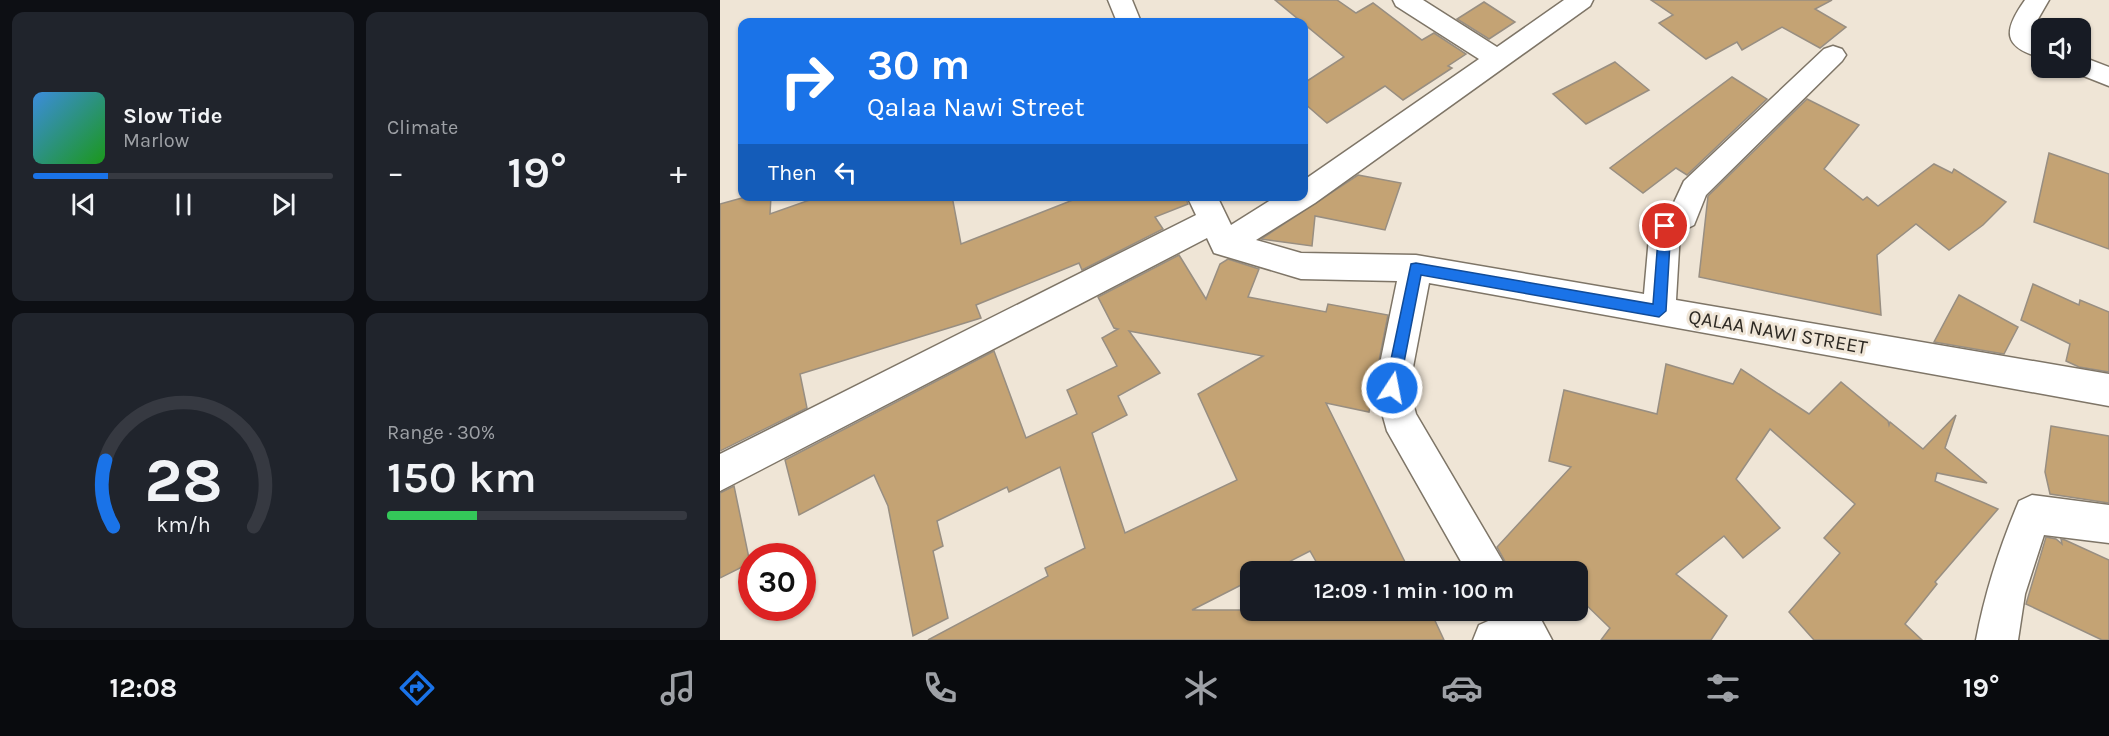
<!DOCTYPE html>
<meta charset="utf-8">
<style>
body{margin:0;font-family:Karla,sans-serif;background:#20242c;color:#f1f3f6;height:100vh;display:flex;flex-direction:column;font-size:22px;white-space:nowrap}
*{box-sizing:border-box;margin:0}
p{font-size:20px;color:#9ea1a6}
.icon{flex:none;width:33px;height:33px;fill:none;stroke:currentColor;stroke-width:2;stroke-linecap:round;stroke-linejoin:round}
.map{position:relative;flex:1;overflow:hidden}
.sheet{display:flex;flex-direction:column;gap:12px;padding:12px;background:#0d0f14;width:720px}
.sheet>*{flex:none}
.top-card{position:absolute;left:18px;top:18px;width:570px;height:183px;border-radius:12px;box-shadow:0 2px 4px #0004;background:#1a73e8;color:#fff;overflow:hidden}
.buttons{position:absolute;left:1311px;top:18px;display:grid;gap:12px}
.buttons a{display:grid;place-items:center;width:60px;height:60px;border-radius:12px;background:#171b24;box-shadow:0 2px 4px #0004;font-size:30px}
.speed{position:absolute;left:18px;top:543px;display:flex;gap:12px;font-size:30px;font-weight:700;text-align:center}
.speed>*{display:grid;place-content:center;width:78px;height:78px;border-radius:50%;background:#171b24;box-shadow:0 2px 4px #0004;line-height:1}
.speed .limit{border:9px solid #d22;background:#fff;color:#111}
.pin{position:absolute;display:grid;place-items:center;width:51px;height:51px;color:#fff;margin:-26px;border:3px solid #fff;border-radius:50%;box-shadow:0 2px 6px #0007}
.me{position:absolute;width:66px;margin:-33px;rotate:11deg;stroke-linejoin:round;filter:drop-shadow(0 0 4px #0008)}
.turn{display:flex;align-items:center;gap:21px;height:126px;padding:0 30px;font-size:27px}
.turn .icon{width:78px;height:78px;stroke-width:2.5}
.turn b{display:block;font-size:42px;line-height:51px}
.then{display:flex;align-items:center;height:57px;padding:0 30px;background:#0003;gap:12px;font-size:22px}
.big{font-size:45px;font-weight:600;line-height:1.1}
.sheet .tile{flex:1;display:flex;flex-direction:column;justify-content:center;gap:9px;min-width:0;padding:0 21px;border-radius:12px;background:#20242c}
.sheet .dial{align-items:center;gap:0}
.dial svg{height:156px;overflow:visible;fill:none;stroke:#363941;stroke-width:7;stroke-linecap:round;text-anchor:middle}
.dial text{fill:#f1f3f6;stroke:none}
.song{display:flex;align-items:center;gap:18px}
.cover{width:72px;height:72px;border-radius:9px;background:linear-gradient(135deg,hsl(210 70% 55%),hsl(120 70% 35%))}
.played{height:6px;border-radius:3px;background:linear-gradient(90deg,#1a73e8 25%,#363941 25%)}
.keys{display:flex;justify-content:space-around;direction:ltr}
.heat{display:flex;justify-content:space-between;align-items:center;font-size:33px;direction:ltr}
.charge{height:9px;border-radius:4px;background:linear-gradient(90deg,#34c759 30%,#363941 0)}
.sheet .tiles{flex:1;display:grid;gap:12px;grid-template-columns:repeat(2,1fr)}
.trip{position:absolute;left:520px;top:561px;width:348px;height:60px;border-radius:12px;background:#171b24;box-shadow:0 2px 4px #0004;font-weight:600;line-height:60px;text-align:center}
.menu{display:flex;height:96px;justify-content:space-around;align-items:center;background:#090b0e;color:#9ea1a6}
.menu .icon{width:42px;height:42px}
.menu .current{color:#1a73e8}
.menu b{font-size:27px;color:#f1f3f6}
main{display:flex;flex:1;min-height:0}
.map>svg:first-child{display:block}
</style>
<main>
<section class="sheet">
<div class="tiles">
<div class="tile">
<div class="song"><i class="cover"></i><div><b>Slow Tide</b><p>Marlow</p></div></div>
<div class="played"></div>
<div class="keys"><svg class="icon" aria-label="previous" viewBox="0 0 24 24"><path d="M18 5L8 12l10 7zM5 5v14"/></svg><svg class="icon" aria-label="pause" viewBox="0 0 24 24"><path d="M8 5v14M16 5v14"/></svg><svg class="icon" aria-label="next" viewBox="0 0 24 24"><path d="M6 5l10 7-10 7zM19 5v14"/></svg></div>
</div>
<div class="tile"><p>Climate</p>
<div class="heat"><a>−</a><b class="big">19°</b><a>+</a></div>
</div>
<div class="tile dial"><svg viewBox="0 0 100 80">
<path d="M14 69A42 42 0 1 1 86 69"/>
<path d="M14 69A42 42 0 0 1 10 35" stroke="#1a73e8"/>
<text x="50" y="56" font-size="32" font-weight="700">28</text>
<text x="50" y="72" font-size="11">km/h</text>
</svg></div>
<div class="tile"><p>Range · 30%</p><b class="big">150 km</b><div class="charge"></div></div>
</div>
</section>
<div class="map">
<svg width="1389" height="640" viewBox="0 0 1389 640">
<rect width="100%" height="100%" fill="#efe5d6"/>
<g fill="#c4a374" stroke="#988e81" stroke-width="1.5" fill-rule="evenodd">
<path d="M 555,0 L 617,0 L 636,13 L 653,3 L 702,40 L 714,33 L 746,54 L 728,66 L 732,68 L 683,100 L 665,86 L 607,123 L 584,103 L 584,83 L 624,57 Z"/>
<path d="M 931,0 L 1112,0 L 1095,9 L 1126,27 L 1100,48 L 1062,27 L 1022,50 L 1017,42 L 986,59 L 939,23 L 953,15 Z"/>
<path d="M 764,2 L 795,22 L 769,39 L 737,19 Z"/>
<path d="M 895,62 L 929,90 L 866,124 L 833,94 Z"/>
<path d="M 1012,77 L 1047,99 L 967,175 L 956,168 L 923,193 L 890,168 Z"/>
<path d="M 1087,99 L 1139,125 L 1104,169 L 1143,200 L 1147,197 L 1158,206 L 1214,164 L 1232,173 L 1234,169 L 1286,202 L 1263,225 L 1229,250 L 1196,224 L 1157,255 L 1161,315 L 979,277 L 988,196 Z"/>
<path d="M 1329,153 L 1389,174 L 1389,249 L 1314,222 Z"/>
<path d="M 638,175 L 681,183 L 665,230 L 595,216 L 592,246 L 541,239 Z"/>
<path d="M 29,196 L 51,196 L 50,214 L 101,196 L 232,196 L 241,244 L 363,196 L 465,196 L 468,204 L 435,217 L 443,229 L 362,270 L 359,263 L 256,305 L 261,318 L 80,374 L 87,408 L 0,451 L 0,204 Z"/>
<path d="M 459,255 L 486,299 L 500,264 L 508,259 L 539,269 L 528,297 L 606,312 L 608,304 L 668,315 L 649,412 L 606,403 L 690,572 L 602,572 L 590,551 L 549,572 L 531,572 L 531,580 L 472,610 L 710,610 L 724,640 L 208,640 L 328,576 L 325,568 L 365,548 L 340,467 L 289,492 L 287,487 L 217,521 L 223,546 L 213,551 L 228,618 L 193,636 L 168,506 L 154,475 L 79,515 L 65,460 L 274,351 L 306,438 L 357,414 L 347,390 L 397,366 L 382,338 L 398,329 L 394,328 L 378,297 ZM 409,331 L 543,356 L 478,394 L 517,480 L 405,533 L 372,433 L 407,415 L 398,396 L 440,373 Z"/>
<path d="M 1313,284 L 1359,305 L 1360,300 L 1389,312 L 1389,372 L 1359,367 L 1346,361 L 1350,344 L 1301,320 Z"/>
<path d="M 1239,295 L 1298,327 L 1284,354 L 1214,342 Z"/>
<path d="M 946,364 L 1013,384 L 1021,369 L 1089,414 L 1121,382 L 1168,421 L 1169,425 L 1170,422 L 1203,449 L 1236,415 L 1225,448 L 1267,483 L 1217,473 L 1215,481 L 1278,509 L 1215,582 L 1217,584 L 1185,624 L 1202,640 L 1094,640 L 1069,612 L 1120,553 L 1104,538 L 1135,504 L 1050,429 L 1016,479 L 1060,528 L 1023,558 L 1004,536 L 956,574 L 1007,616 L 991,640 L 881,640 L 890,628 L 858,597 L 858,572 L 791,572 L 777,547 L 851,467 L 829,461 L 844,390 L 937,414 Z"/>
<path d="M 1331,426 L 1389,436 L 1389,503 L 1330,494 L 1325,472 Z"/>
<path d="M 14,486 L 30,563 L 0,578 L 0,493 Z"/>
<path d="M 1326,537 L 1336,539 L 1342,544 L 1341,539 L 1345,540 L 1389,560 L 1389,640 L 1382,640 L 1306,604 Z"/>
</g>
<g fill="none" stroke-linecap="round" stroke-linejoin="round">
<g stroke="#7e7567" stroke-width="3">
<g id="minor">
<path d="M 388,0 L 412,0 L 421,22 L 397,22 Z"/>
<path d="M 673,0 L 703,0 L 777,47 L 844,0 L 873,0 L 870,6 L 595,203 L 536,240 L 581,253 L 696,255 L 924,294 L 930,226 L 934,217 L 951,209 L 964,181 L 1104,49 L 1113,46 L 1122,49 L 1126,55 L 1122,61 L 986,195 L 974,225 L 960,232 L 956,300 L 1389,374 L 1389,406 L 709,283 L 689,388 L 696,414 L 789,572 L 747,572 L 667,431 L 655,388 L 677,281 L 581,279 L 494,253 L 487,238 L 0,491 L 0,454 L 476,215 L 467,196 L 497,196 L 511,225 L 557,196 L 584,196 L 584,180 L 759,59 L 676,6 Z"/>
<path d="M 1305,0 L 1329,0 L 1318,19 L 1315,35 L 1322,38 L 1322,58 C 1282,47 1283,31 1305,0 Z"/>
<path d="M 1360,56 L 1389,67 L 1389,86 L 1351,71 L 1348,68 L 1360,68 Z"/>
<path d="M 1312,495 L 1389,505 L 1389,543 L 1324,535 L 1305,594 L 1298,640 L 1256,640 C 1265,592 1280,546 1299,501 Z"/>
<path d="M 772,610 L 816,610 L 832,640 L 753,640 L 759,625 L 775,618 Z"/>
</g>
</g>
<use href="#minor" fill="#fff" fill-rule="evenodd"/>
</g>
<path fill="#1a73e8" stroke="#114b97" stroke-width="1.5" d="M 945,221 L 951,226 L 946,311 L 939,317 L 701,275 L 679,388 L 677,393 L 667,393 L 665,388 L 691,264 L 696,263 L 933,304 L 939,226 Z"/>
<g text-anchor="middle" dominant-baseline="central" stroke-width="6" stroke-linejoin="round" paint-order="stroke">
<g font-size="20" fill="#2d2923" stroke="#efe5d6">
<text transform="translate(1058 332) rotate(10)">QALAA NAWI STREET</text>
</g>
</g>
</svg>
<div class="buttons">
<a><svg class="icon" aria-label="sound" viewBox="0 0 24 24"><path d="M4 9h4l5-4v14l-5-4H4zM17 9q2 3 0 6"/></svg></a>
</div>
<div class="speed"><div class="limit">30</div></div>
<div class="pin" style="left:945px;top:226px;background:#d93025"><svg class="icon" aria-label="arrive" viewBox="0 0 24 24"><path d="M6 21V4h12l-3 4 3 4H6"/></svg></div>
<svg class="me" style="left:672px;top:388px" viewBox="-20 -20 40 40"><circle r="17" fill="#1a73e8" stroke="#fff" stroke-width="3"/><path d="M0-11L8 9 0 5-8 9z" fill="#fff"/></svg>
<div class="trip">12:09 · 1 min · 100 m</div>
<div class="top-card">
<div class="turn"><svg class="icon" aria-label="right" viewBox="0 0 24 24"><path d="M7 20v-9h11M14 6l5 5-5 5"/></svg><div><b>30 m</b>Qalaa Nawi Street</div></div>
<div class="then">Then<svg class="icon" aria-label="left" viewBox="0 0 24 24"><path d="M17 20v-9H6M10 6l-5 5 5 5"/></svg></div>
</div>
</div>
</main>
<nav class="menu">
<b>12:08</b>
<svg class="icon current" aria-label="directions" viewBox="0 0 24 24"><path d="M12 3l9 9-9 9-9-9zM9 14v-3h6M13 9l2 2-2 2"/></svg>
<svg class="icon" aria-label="music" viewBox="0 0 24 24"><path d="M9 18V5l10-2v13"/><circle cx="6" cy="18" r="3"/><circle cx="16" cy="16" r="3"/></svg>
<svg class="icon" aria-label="phone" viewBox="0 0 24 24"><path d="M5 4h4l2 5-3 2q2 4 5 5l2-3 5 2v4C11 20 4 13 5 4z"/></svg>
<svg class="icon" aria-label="climate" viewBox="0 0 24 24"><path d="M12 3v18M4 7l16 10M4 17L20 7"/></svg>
<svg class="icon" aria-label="car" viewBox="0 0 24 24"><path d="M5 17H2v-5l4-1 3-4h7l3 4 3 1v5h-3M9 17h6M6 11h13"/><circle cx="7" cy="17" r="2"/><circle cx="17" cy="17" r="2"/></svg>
<svg class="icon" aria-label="filters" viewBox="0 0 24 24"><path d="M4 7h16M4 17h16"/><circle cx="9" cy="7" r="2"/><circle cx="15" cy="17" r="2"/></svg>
<b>19°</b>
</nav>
